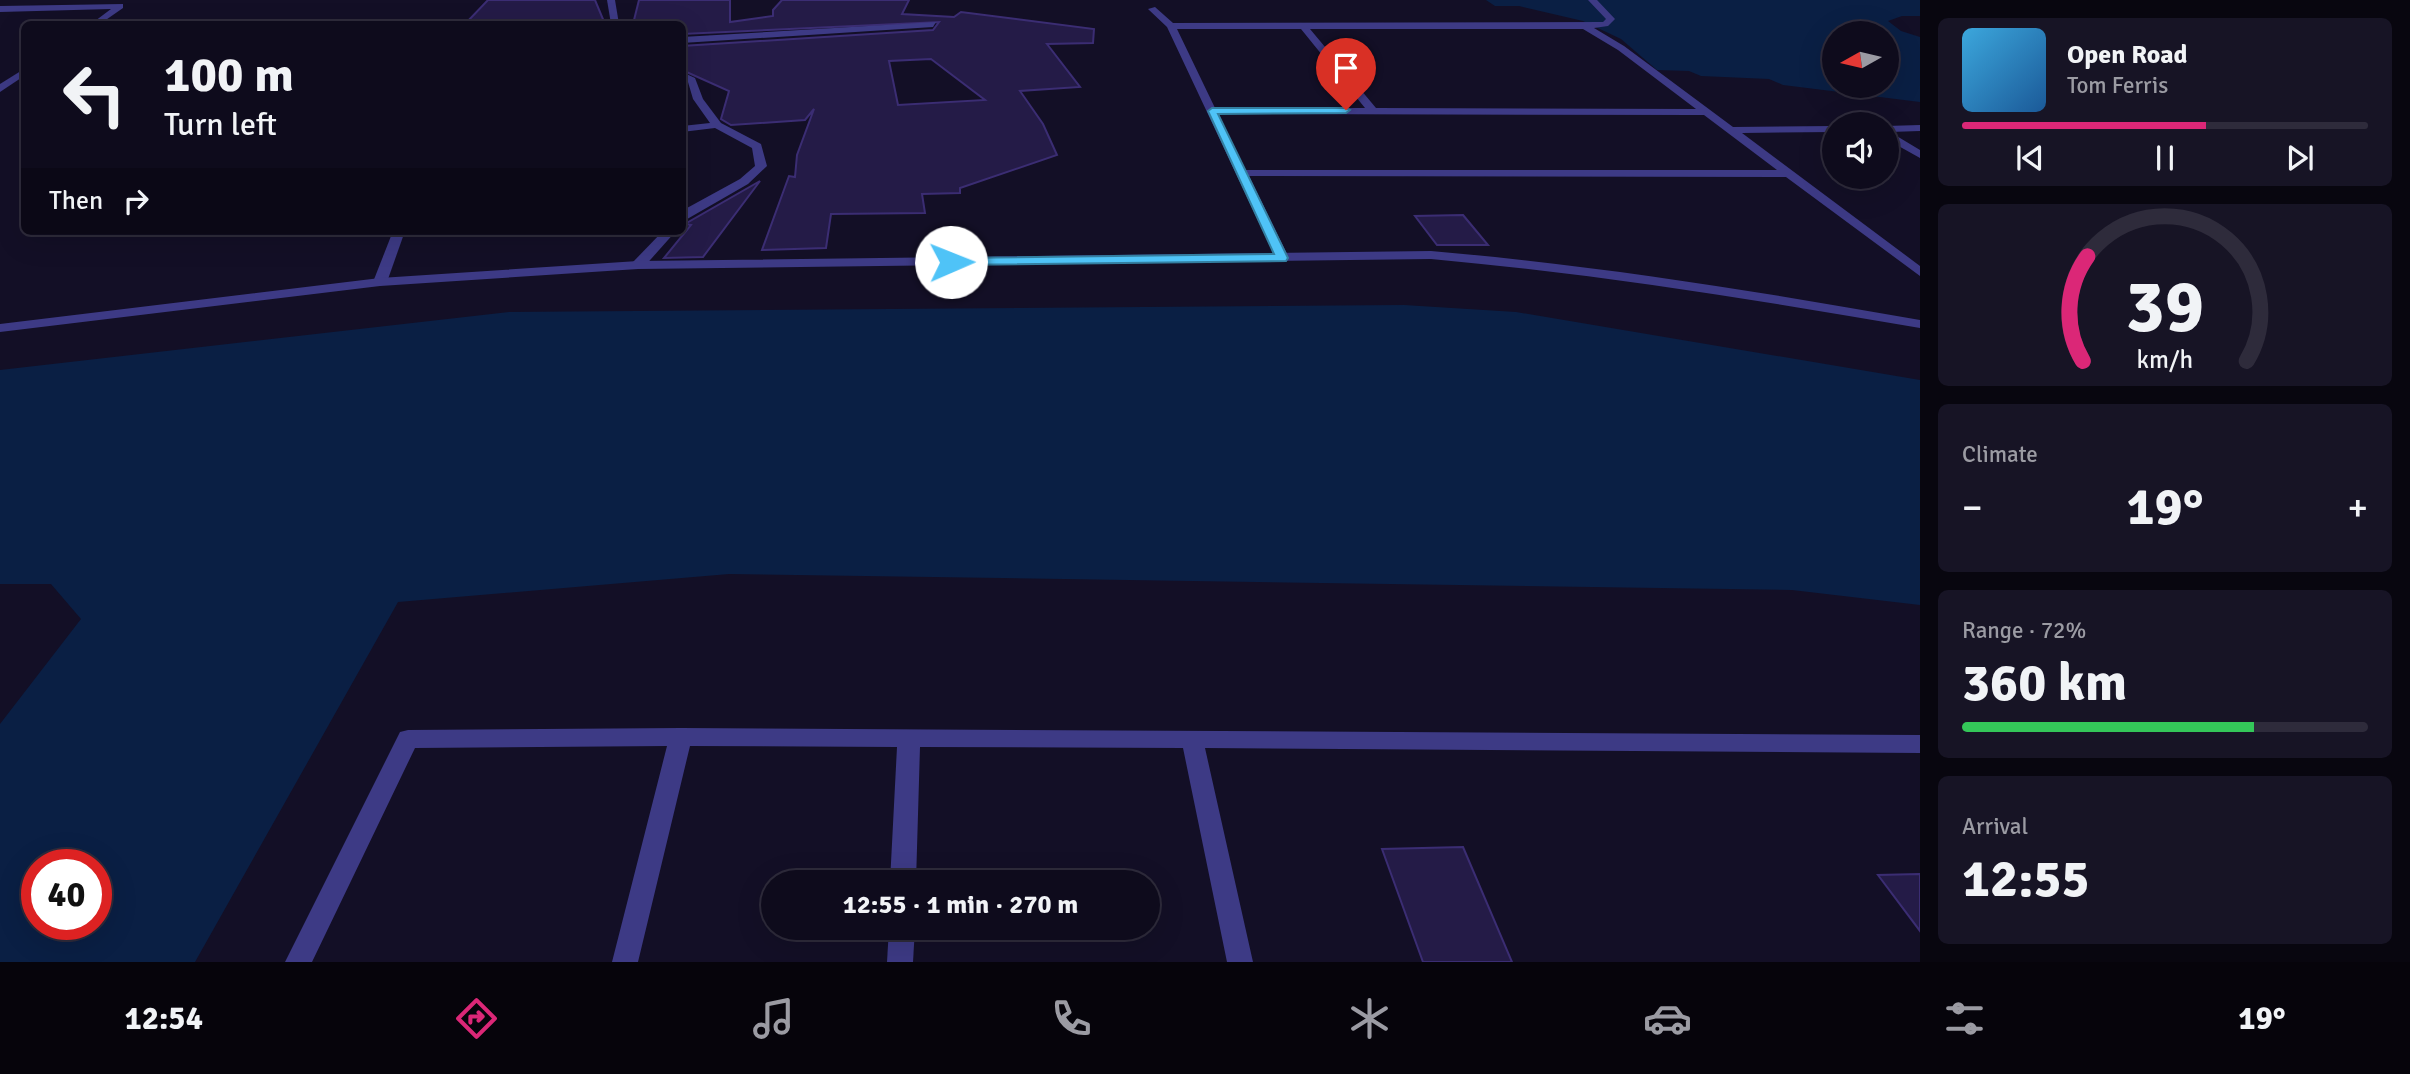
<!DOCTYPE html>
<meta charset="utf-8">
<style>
body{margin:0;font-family:Signika,sans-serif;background:#171425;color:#f1f3f6;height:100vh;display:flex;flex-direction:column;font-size:26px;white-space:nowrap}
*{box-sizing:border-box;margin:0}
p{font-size:23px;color:#9b9ba3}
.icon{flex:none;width:38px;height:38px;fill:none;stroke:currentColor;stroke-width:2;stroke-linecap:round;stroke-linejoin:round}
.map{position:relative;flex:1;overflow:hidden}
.drawer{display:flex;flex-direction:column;gap:18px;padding:18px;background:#08060f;width:490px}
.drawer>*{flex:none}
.guide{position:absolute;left:21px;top:21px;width:665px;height:214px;border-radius:10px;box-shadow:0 7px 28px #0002,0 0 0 2px #2e2b3b;background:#0e0b1c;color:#f1f3f6;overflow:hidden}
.needle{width:46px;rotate:262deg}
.tools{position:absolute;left:1822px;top:21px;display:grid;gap:14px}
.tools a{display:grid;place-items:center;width:77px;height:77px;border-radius:50%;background:#0e0b1c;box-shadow:0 7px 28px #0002,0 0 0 2px #2e2b3b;font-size:35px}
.speed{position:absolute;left:21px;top:849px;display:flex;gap:14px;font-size:35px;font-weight:700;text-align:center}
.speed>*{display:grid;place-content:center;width:91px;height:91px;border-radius:50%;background:#0e0b1c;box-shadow:0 7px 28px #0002,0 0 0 2px #2e2b3b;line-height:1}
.speed .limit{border:10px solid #d22;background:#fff;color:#111}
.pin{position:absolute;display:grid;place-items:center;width:60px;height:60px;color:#fff;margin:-72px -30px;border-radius:50% 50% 50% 0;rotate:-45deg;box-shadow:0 0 7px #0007}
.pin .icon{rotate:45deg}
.me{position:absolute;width:77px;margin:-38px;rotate:89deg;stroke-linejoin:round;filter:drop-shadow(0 0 5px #0008)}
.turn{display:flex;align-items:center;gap:24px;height:147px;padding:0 28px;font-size:32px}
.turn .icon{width:91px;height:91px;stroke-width:2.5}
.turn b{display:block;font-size:49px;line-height:60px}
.then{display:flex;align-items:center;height:66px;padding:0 28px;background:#0003;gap:14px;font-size:26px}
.big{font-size:52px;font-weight:800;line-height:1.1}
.drawer .card{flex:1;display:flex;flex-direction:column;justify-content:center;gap:10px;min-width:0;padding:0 24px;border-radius:10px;background:#171425}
.drawer .dial{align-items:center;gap:0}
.dial svg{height:182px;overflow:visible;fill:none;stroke:#2e2b3b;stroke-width:7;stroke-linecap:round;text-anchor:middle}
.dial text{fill:#f1f3f6;stroke:none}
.song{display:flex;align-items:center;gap:21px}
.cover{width:84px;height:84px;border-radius:10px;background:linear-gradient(135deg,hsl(200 70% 55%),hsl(210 70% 35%))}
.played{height:7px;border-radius:4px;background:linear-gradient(90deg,#db2777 60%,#2e2b3b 60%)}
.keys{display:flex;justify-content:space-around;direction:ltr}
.heat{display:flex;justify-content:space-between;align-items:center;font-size:38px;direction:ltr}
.charge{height:10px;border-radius:5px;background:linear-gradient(90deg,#34c759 72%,#2e2b3b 0)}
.trip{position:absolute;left:761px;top:870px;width:399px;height:70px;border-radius:35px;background:#0e0b1c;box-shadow:0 7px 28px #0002,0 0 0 2px #2e2b3b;font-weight:800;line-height:70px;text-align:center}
.dock{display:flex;height:112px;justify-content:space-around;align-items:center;background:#06040b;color:#9b9ba3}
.dock .icon{width:49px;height:49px}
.dock .on{color:#db2777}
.dock b{font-size:32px;color:#f1f3f6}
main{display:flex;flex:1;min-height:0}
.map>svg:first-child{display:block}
</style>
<main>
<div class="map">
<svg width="1920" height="962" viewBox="0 0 1920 962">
<rect width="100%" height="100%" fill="#130f26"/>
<g fill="#0a1f44" fill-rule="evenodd">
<path d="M 1486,0 L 1920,0 L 1920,16 L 1902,16 L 1888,21 L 1901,31 L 1920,37 L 1920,102 L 1783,85 L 1769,79 L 1701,76 L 1689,71 L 1657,70 L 1621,39 L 1583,21 L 1519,6 L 1495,6 ZM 1834,33 L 1886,33 L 1886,86 L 1834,86 Z"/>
<path d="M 1404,305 L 1516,312 L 1920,380 L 1920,605 L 1792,590 L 729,574 L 398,602 L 195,962 L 0,962 L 0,724 L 81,619 L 51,584 L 0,584 L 0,370 L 509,312 ZM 37,864 L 96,864 L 96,924 L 37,924 Z"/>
</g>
<g fill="#241b47" stroke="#3b2d73" stroke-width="2" fill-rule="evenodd">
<path d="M 488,0 L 595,0 L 605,24 L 465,24 Z"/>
<path d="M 639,0 L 730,0 L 730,22 L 773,16 L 773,10 L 782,0 L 909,0 L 902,14 L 954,17 L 961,12 L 1094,29 L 1093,43 L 1047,44 L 1080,87 L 1020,91 L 1043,124 L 1057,155 L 960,188 L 960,193 L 922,194 L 925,213 L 831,214 L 826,248 L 762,250 L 789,176 L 795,177 L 797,155 L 814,109 L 805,120 L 731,125 L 721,119 L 729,91 L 682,70 L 682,46 L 933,30 L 939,22 L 682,34 L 682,24 L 633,24 ZM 931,59 L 985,100 L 898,105 L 889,61 Z"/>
<path d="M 760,181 L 703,257 L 664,258 L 691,225 L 685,224 Z"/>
<path d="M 1463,215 L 1488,245 L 1437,245 L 1415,216 Z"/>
<path d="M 1463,847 L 1512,962 L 1423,962 L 1382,849 Z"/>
<path d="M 1920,874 L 1920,931 L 1878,875 Z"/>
</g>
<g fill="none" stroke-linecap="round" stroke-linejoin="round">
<g fill="#3d3a85" fill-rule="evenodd">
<path d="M 607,0 L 615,0 L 619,24 L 611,24 Z"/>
<path d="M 1588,0 L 1597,0 L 1615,19 L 1608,26 L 1594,28 L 1624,46 L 1733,127 L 1834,126 L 1834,132 L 1742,133 L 1920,266 L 1920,276 L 1786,177 L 1249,176 L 1289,258 L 1282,262 L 1277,261 L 1167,27 L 1148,9 L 1155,7 L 1173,23 L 1603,22 L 1606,19 ZM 1177,29 L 1301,29 L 1365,108 L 1215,108 ZM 1310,29 L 1583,29 L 1618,50 L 1696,109 L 1376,108 ZM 1218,114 L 1704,115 L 1777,170 L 1245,170 Z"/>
<path d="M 123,4 L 123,8 L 100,24 L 91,24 L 111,9 L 0,12 L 0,6 Z"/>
<path d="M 936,22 L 933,27 L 682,43 L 682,37 Z"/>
<path d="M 24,69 L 24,76 L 0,92 L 0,84 Z"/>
<path d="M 682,72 L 695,78 L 703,99 L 721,123 L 761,144 L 767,166 L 748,184 L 682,222 L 682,211 L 687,208 L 740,179 L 755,166 L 752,148 L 715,128 L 682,132 L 682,126 L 710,123 L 693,99 L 688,82 L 682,79 Z"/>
<path d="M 1920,125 L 1920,131 L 1890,132 L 1920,150 L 1920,158 L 1886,139 L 1886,126 Z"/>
<path d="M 393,231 L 405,231 L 387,282 L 380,286 L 375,285 L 373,282 Z"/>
<path d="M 663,231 L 676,231 L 643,268 L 633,268 L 633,262 Z"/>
<path d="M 681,728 L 1920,735 L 1920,753 L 1205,748 L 1253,962 L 1227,962 L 1183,748 L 920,747 L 916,882 L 890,882 L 897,747 L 690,746 L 638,962 L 612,962 L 667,746 L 415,748 L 312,962 L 285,962 L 400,732 L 408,730 Z"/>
<path d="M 889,928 L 915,928 L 913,962 L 887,962 Z"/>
</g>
<path fill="#3d3a85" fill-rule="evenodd" d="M 1431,251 C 1595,265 1757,291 1920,320 L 1920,328 C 1757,300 1596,274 1431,259 L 638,269 L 380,286 L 0,332 L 0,324 L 380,278 L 638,261 Z"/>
</g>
<path fill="#4fc3f7" stroke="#337fa1" stroke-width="2" d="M 1212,108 L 1346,108 L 1350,110 L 1346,113 L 1218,114 L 1288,258 L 1286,261 L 951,265 L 945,262 L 951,258 L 1274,254 L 1208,111 Z"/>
</svg>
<div class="tools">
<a><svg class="needle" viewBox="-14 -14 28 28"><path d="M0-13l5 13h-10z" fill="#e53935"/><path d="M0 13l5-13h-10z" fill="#9b9ba3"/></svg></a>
<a><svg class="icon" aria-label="sound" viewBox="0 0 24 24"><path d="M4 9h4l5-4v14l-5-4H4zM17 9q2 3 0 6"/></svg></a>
</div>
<div class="speed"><div class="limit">40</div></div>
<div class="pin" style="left:1346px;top:110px;background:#d93025"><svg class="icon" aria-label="arrive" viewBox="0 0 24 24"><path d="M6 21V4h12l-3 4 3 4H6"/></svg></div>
<svg class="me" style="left:951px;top:262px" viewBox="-20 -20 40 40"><circle r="19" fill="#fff"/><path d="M0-13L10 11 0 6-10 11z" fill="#4fc3f7"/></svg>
<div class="trip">12:55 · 1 min · 270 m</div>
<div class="guide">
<div class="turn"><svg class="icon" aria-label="left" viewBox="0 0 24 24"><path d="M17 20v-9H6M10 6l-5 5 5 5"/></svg><div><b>100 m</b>Turn left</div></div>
<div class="then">Then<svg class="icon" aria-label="right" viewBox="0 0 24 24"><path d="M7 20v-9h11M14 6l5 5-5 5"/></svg></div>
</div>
</div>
<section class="drawer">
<div class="card">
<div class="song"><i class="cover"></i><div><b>Open Road</b><p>Tom Ferris</p></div></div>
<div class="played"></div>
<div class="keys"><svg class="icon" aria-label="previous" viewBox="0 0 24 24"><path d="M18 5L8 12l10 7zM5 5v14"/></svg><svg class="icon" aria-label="pause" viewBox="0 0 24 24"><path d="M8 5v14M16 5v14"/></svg><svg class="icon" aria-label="next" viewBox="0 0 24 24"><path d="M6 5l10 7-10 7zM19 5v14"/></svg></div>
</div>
<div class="card dial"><svg viewBox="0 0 100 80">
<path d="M14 69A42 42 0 1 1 86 69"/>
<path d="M14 69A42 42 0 0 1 16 23" stroke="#db2777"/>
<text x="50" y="56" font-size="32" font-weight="700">39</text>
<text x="50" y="72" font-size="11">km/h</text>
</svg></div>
<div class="card"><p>Climate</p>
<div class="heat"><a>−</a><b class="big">19°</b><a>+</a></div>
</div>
<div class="card"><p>Range · 72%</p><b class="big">360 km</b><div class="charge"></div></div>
<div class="card"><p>Arrival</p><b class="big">12:55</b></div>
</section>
</main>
<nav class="dock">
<b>12:54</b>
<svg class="icon on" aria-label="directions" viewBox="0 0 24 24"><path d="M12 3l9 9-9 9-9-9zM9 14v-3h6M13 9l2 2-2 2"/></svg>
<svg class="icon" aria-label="music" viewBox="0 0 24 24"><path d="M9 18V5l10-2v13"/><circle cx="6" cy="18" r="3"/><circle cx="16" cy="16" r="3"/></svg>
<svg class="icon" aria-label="phone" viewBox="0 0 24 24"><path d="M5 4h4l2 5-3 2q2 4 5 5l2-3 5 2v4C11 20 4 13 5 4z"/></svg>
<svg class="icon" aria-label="climate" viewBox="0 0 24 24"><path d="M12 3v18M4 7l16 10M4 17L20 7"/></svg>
<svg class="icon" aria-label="car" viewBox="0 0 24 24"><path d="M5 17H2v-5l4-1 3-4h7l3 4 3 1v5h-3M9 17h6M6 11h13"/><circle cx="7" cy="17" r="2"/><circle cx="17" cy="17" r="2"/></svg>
<svg class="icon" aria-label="filters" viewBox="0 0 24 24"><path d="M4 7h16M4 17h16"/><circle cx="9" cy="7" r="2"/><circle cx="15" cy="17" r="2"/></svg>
<b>19°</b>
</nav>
